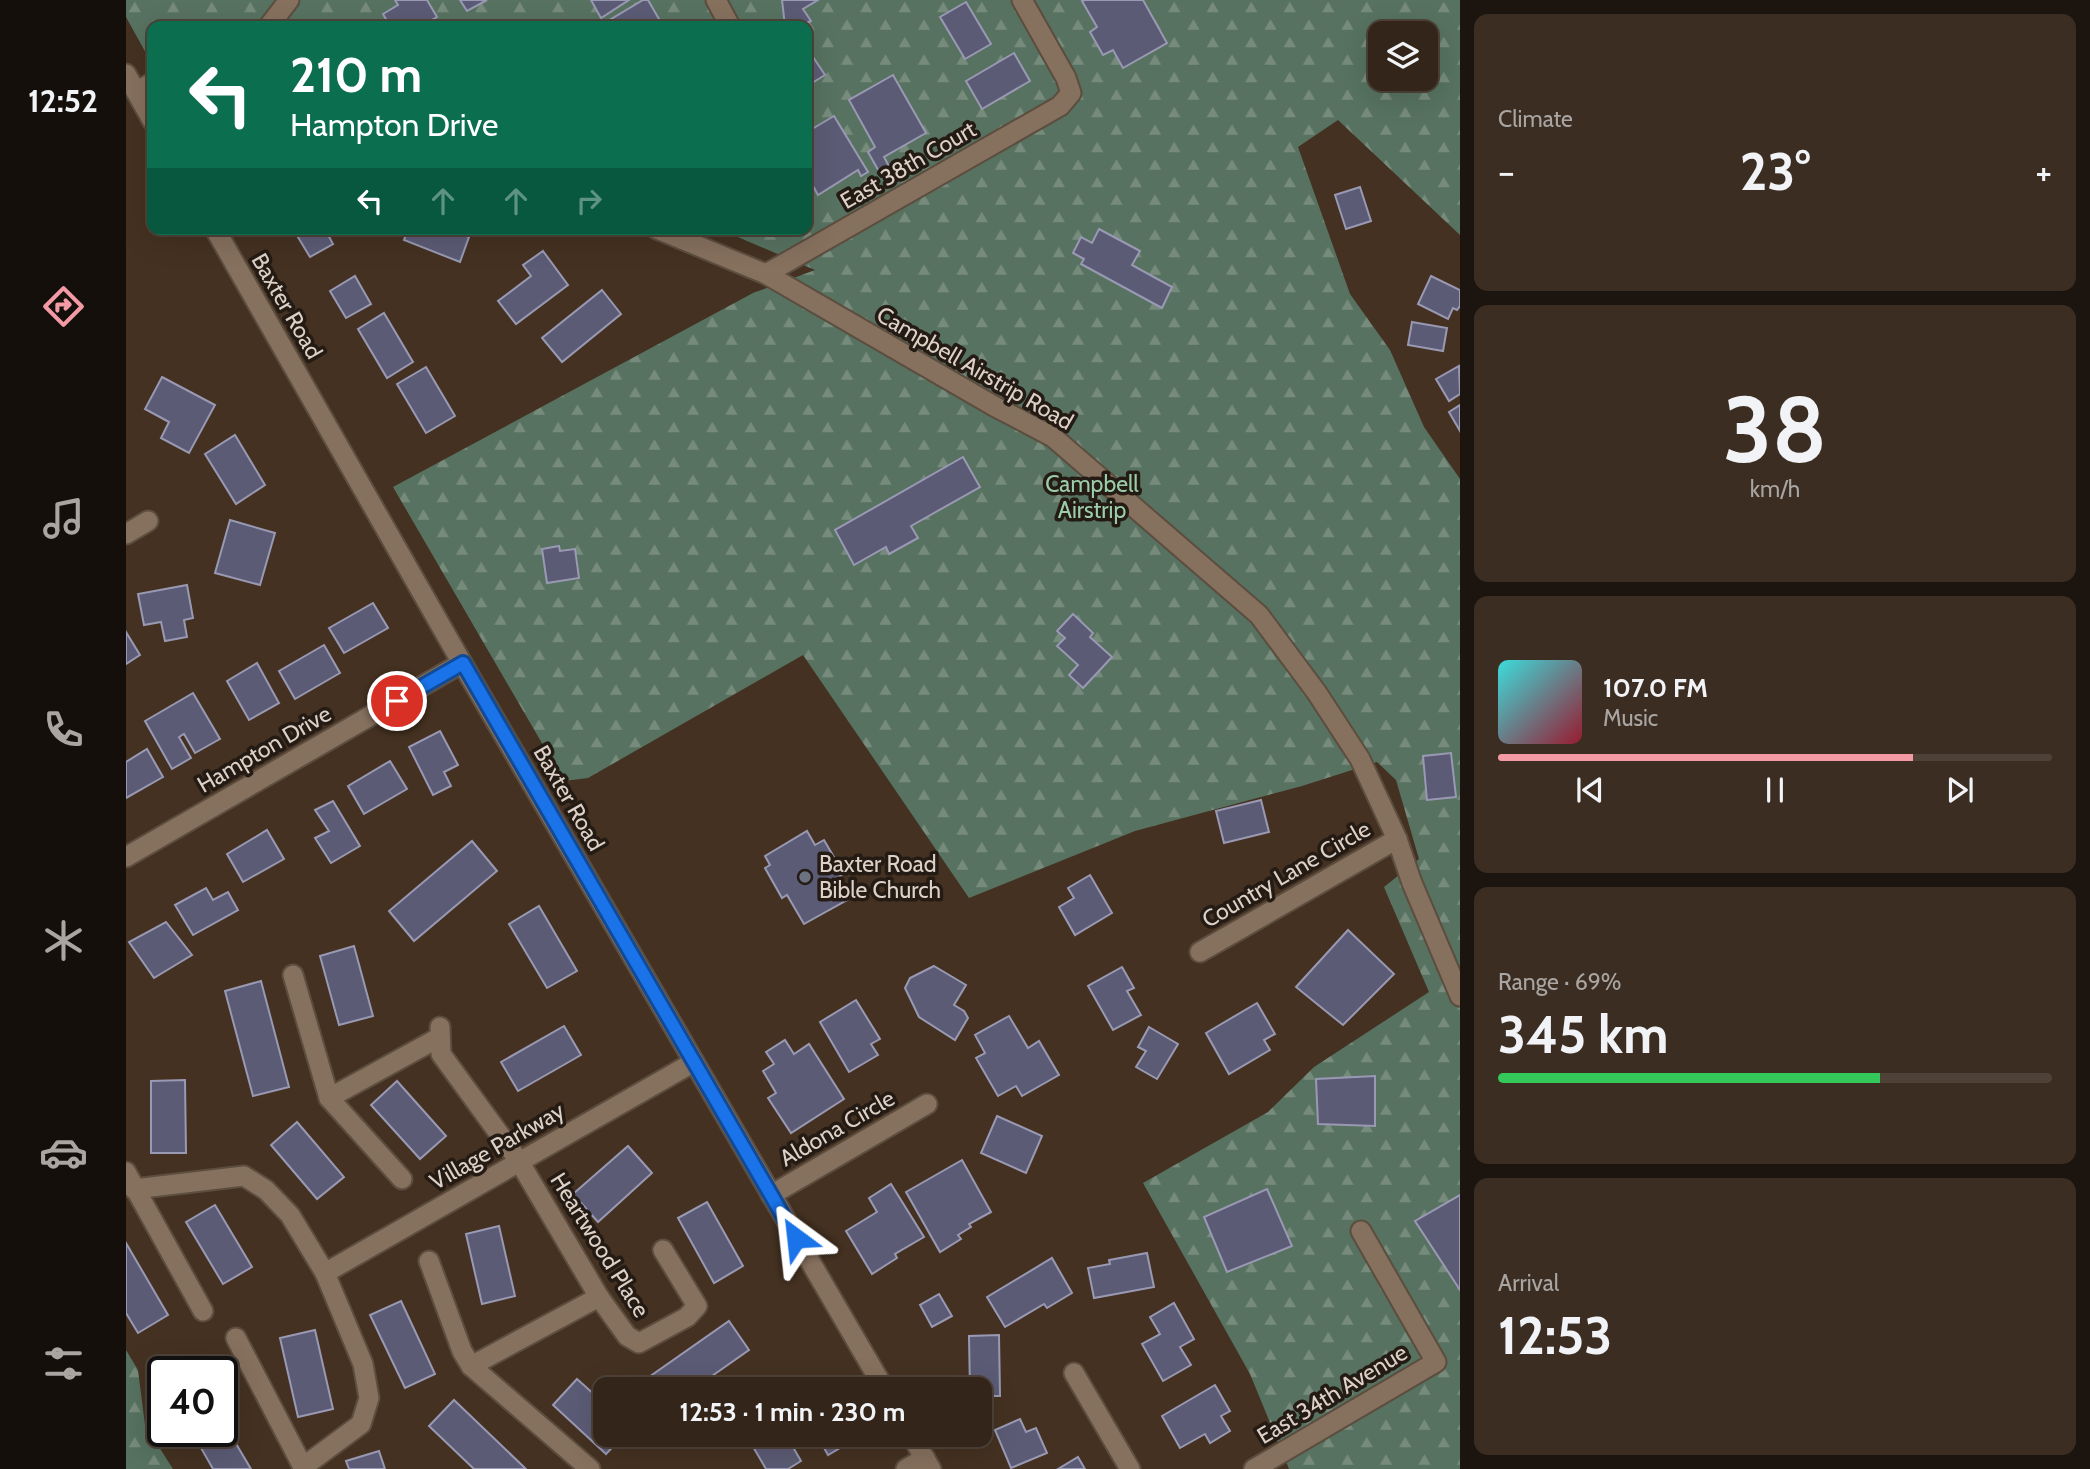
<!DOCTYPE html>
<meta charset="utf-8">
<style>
body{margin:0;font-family:Cabin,sans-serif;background:#3b2d22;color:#f1f3f6;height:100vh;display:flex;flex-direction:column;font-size:26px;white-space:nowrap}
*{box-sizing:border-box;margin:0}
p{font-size:23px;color:#a9a5a2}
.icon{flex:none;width:38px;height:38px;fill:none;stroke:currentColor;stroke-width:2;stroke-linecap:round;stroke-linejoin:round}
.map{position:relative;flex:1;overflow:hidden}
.panel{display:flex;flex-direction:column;gap:14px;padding:14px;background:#1c140e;width:630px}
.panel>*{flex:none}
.hud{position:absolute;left:21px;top:21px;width:665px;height:214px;border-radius:14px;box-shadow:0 7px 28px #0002,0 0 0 2px #4e4238;background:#0b6e4f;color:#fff;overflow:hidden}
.buttons{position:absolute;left:1242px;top:21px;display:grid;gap:14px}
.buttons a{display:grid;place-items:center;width:70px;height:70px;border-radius:14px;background:#332519;box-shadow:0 7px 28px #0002,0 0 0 2px #4e4238;font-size:35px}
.speed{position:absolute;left:21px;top:1356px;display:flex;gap:14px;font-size:35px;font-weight:700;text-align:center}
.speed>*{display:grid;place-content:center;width:91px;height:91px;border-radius:50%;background:#332519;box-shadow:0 7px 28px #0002,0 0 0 2px #4e4238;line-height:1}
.speed .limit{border:4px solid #111;border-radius:10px;background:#fff;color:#111}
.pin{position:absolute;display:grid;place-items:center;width:60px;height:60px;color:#fff;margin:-30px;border:4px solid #fff;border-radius:50%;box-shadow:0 2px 7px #0007}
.me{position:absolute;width:77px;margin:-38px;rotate:330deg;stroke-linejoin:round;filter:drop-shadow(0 0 5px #0008)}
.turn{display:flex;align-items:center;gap:24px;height:147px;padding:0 28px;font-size:32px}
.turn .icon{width:91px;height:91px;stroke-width:2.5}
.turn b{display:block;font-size:49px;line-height:60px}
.lanes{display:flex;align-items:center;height:66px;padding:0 28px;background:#0003;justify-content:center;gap:35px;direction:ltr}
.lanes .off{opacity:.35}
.big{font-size:52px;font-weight:700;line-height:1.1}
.panel .widget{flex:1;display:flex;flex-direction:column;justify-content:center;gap:10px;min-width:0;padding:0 24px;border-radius:14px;background:#3b2d22}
.panel .dial{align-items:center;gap:0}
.dial b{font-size:91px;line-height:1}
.song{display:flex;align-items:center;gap:21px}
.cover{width:84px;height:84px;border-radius:10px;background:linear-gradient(135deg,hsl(180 70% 55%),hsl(350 70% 35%))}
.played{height:7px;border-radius:4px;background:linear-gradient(90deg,#f49aa4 75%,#4e4238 75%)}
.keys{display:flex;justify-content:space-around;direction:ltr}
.heat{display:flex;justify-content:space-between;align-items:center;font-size:38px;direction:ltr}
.charge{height:10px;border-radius:5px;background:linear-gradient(90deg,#34c759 69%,#4e4238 0)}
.trip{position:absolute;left:467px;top:1377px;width:399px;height:70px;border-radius:14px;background:#332519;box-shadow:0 7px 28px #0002,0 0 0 2px #4e4238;font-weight:700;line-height:70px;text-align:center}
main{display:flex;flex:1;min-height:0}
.menu{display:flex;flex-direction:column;width:126px;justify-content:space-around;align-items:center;background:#140f0a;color:#a9a5a2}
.menu .icon{width:49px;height:49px}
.menu .current{color:#f49aa4}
.menu b{font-size:32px;color:#f1f3f6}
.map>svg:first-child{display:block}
</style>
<main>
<nav class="menu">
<b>12:52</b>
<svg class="icon current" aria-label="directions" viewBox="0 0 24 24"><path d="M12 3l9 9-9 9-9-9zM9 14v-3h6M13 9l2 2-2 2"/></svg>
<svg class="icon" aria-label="music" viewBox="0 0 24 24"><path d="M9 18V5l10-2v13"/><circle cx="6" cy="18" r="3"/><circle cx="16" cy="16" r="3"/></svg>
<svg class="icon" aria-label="phone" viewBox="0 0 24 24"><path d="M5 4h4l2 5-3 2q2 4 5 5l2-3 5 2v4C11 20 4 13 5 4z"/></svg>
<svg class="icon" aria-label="climate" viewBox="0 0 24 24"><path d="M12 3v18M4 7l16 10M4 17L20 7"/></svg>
<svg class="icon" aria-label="car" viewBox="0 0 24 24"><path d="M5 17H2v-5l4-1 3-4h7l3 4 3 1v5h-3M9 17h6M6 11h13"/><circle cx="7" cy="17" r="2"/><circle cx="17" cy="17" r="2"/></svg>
<svg class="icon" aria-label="filters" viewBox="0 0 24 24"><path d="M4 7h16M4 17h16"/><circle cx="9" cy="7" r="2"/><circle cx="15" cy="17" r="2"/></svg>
</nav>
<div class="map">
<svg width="1334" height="1469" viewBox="0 0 1334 1469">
<defs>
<pattern id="forest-firs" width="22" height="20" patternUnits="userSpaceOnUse" patternTransform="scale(1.75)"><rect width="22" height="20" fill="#577260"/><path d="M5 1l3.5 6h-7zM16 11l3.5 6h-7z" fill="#778b7c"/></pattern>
</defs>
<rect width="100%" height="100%" fill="#443121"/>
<g fill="url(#forest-firs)" fill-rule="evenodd">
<path d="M 0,0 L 1334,0 L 1334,235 L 1212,120 L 1172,147 L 1224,294 L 1264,350 L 1298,427 L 1334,479 L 1334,1469 L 1163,1469 L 1124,1374 L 1017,1183 L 1142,1112 L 1188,1067 L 1303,992 L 1258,887 L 1293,859 L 1270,780 L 1251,762 L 1176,786 L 1009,831 L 843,898 L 677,655 L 462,778 L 438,781 L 267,487 L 627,293 L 689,270 L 593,229 L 681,229 L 681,26 L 26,26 L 26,53 L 21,55 L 0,17 ZM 1255,33 L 1300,33 L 1300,79 L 1255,79 Z"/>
<path d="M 0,1350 L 12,1370 L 19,1425 L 47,1469 L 0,1469 Z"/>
</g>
<g fill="#5c5b75" stroke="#9999b3" stroke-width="2">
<path d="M 269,0 L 301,0 L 311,17 L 295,26 L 264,26 L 257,14 L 272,5 Z"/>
<path d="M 334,0 L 361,0 L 341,11 Z"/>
<path d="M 465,0 L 503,0 L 475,18 Z"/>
<path d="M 517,0 L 522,0 L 537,26 L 478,26 L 477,24 Z"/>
<path d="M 656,0 L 692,0 L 677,9 L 685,21 L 673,26 L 659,26 Z"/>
<path d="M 959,0 L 1017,0 L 1041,43 L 997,68 L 987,50 L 977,55 L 964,32 L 971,27 L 956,1 Z"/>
<path d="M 840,2 L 865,44 L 839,59 L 814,17 Z"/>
<path d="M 681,48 L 699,75 L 681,86 Z"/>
<path d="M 888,53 L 904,81 L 856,109 L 840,81 Z"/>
<path d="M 767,75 L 800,133 L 758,157 L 768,176 L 759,182 L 742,152 L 749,147 L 723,100 Z"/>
<path d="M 708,116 L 742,172 L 735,176 L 732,170 L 692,195 L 681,175 L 681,132 Z"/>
<path d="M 1234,187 L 1245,221 L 1220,229 L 1209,195 Z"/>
<path d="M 167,229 L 199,229 L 207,244 L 184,257 Z"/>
<path d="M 282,229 L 322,229 L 343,237 L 334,262 L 278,240 Z"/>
<path d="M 973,229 L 1014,251 L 1006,265 L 1046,287 L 1036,308 L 955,264 L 958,259 L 947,253 L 955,237 L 966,243 Z"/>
<path d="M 417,251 L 442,285 L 390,324 L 372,301 L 405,276 L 397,265 Z"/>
<path d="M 229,276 L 245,304 L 220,318 L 204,291 Z"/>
<path d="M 1305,276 L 1334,290 L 1334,306 L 1331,310 L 1327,308 L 1322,319 L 1292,304 Z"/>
<path d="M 476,290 L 495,314 L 436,362 L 416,338 Z"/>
<path d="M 258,313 L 287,362 L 261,378 L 232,329 Z"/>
<path d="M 1286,322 L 1321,328 L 1317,351 L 1282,345 Z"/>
<path d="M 1333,366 L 1334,394 L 1323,401 L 1310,379 Z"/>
<path d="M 300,367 L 329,416 L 300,433 L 271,384 Z"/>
<path d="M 36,377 L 89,405 L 63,453 L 35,438 L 43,422 L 19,409 Z"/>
<path d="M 1334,405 L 1334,431 L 1323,412 Z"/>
<path d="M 109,435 L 139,485 L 110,504 L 79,454 Z"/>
<path d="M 837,457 L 854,487 L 785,526 L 792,538 L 763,554 L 760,547 L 728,565 L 709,530 Z"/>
<path d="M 104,520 L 149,533 L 134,585 L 89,573 Z"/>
<path d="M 433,546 L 434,551 L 449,549 L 453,578 L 421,583 L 416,549 Z"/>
<path d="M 61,585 L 67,618 L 58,620 L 61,637 L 39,641 L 35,622 L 18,625 L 12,594 Z"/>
<path d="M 247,603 L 262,628 L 218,653 L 203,628 Z"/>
<path d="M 947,614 L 967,633 L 964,637 L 986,657 L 957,688 L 943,675 L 952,665 L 931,646 L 939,638 L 931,631 Z"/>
<path d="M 0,632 L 14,655 L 0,664 Z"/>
<path d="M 198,645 L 214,673 L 169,699 L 153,671 Z"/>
<path d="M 131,663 L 153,703 L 123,720 L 101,681 Z"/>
<path d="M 67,693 L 94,739 L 69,753 L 58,734 L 53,737 L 65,758 L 46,769 L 19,721 Z"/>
<path d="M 314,731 L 332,765 L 318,772 L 325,786 L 307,795 L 283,747 Z"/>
<path d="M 21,749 L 37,777 L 0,798 L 0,762 Z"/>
<path d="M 1325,753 L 1330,797 L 1301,800 L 1297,756 Z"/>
<path d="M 264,761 L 281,789 L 238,814 L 222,786 Z"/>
<path d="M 1135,800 L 1143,832 L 1098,843 L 1090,811 Z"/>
<path d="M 207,801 L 234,846 L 205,863 L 189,838 L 203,831 L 189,810 Z"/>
<path d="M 141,830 L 158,859 L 117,882 L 101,854 Z"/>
<path d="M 681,831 L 689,845 L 698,840 L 718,874 L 709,879 L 721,900 L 678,924 L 661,895 L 656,898 L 639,868 L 644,865 L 639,856 Z"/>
<path d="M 346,841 L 371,871 L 288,941 L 263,911 Z"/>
<path d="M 964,875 L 986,913 L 949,935 L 933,907 L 948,898 L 942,888 Z"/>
<path d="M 80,888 L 87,900 L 102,892 L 112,910 L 67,935 L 49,905 Z"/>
<path d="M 413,906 L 451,971 L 421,988 L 383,924 Z"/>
<path d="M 40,922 L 66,955 L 28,978 L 3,942 Z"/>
<path d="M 1222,930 L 1268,974 L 1217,1025 L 1170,987 Z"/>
<path d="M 228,946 L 247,1016 L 213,1025 L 194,956 Z"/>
<path d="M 808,966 L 840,985 L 828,1005 L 838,1011 L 842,1018 L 829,1040 L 793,1017 L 779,988 L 784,978 Z"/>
<path d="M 996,967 L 1008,988 L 1001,991 L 1015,1015 L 987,1030 L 962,986 Z"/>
<path d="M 135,981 L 163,1087 L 127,1096 L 99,991 Z"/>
<path d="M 730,1000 L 754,1039 L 745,1044 L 752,1055 L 723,1072 L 694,1022 Z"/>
<path d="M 1131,1003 L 1149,1034 L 1138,1040 L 1144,1050 L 1103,1074 L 1080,1033 Z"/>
<path d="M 883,1016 L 902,1048 L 913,1041 L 933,1075 L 896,1096 L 890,1086 L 872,1096 L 850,1058 L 859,1053 L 849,1035 Z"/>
<path d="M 438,1026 L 455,1055 L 392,1091 L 375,1062 Z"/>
<path d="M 1023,1027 L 1052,1044 L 1031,1079 L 1010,1067 L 1020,1051 L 1012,1047 Z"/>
<path d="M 659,1040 L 668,1054 L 683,1044 L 718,1099 L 665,1133 L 642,1098 L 650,1093 L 637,1071 L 648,1064 L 640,1052 Z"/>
<path d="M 1249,1076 L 1249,1126 L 1192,1124 L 1190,1079 Z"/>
<path d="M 59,1080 L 60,1153 L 25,1153 L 25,1081 Z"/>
<path d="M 271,1081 L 320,1136 L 294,1159 L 245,1105 Z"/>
<path d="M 871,1116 L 916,1136 L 900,1173 L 855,1153 Z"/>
<path d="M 171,1122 L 218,1177 L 191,1199 L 145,1145 Z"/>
<path d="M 502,1146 L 526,1173 L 472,1222 L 447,1194 Z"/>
<path d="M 836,1160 L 865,1212 L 843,1224 L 845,1227 L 832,1235 L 835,1239 L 814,1252 L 780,1192 Z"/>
<path d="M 765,1184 L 798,1237 L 769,1254 L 771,1258 L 746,1274 L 720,1231 L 751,1212 L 743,1198 Z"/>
<path d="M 1141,1189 L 1166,1246 L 1101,1272 L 1078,1217 Z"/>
<path d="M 1334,1195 L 1334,1290 L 1289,1221 Z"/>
<path d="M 581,1202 L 617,1266 L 588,1283 L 552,1218 Z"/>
<path d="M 89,1205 L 126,1267 L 97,1284 L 60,1222 Z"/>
<path d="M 373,1226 L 389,1296 L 356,1304 L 340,1234 Z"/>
<path d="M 0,1243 L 42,1315 L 12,1333 L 0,1313 Z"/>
<path d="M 1021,1253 L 1028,1287 L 968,1298 L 962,1268 L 984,1264 L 983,1260 Z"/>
<path d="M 926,1258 L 946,1293 L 921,1308 L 918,1304 L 879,1327 L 861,1297 Z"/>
<path d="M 813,1294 L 826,1316 L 806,1327 L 794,1305 Z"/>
<path d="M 275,1301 L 309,1374 L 279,1388 L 244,1315 Z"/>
<path d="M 1048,1303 L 1068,1339 L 1054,1347 L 1065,1365 L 1037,1381 L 1016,1344 L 1034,1334 L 1024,1317 Z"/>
<path d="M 603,1321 L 623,1350 L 566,1390 L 517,1390 L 513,1384 Z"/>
<path d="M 189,1330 L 207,1409 L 172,1417 L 154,1338 Z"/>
<path d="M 873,1335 L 874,1396 L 854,1396 L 854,1390 L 844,1390 L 843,1336 Z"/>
<path d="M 451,1379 L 480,1405 L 480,1435 L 498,1435 L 480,1454 L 427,1405 Z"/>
<path d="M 1089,1385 L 1104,1411 L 1095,1416 L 1104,1431 L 1084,1443 L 1079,1434 L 1054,1448 L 1036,1416 Z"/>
<path d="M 328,1400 L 400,1469 L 348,1469 L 303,1426 Z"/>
<path d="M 894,1419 L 900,1432 L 910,1428 L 921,1453 L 885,1468 L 869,1430 Z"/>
<path d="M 96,1420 L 125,1469 L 87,1469 L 66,1432 L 96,1432 Z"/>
<path d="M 633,1435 L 660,1435 L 675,1461 L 662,1469 L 640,1469 L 623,1440 Z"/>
<path d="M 691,1435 L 729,1435 L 731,1438 L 702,1455 Z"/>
<path d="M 253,1451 L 259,1469 L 223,1469 L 220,1461 Z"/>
<path d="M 952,1457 L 959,1469 L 932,1469 Z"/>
</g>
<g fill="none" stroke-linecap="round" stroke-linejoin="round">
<g stroke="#5c4d3e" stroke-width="23">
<g id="minor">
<path d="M 590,0 L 604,26"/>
<path d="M 143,26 L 163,0"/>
<path d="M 10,91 L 26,83"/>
<path d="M 531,229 L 640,274 L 868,406 L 927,437 L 1133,615 L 1191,693 L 1234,759 L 1271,839 L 1286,883 L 1334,996"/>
<path d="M 640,274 L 934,106 L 945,93 L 940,78 L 896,0"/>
<path d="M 0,534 L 22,521"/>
<path d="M 0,857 L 336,663"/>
<path d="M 1074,952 L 1271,839"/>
<path d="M 167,975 L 203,1098 L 276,1179"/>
<path d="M 314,1027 L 315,1054 L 393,1161 L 473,1297 L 501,1336 L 513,1343 L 561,1317 L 571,1306 L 537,1250"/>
<path d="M 203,1098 L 314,1037"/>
<path d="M 0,1172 L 77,1311"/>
<path d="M 8,1189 L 118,1176 L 140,1190 L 164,1215 L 199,1273 L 237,1364 L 243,1398 L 235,1424 L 177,1467"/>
<path d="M 645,1195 L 801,1104"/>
<path d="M 303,1261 L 336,1351 L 345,1366 L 464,1469"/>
<path d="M 199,1273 L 568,1062"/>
<path d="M 110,1338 L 178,1469"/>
<path d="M 345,1366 L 473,1297"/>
<path d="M 948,1373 L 1004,1469"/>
<path d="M 780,1469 L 799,1458"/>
<path d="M 1128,1469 L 1310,1362 L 1235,1231"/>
</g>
</g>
<g stroke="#5c4d3e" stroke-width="23">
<g id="tertiary">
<path d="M 0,74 L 26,120"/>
<path d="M 89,229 L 336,663 L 759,1390"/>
<path d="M 785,1435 L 805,1469"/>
</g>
</g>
<use href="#minor" stroke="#86705e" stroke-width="19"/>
<use href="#tertiary" stroke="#86705e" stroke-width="19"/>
</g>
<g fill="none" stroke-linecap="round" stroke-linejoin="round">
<g stroke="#114b97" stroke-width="18">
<path id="route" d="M 271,701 L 337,663 L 670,1238"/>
</g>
<use href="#route" stroke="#1a73e8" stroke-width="12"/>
</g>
<circle fill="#6b7280" stroke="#241b14" stroke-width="2.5" cx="679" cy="877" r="7"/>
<g text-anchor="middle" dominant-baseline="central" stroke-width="7" stroke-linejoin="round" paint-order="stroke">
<g font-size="23" fill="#ddd1c7" stroke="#241b14">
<text transform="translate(782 165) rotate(-30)">East 38th Court</text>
<text transform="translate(161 306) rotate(60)">Baxter Road</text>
<text transform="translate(849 368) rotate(30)">Campbell Airstrip Road</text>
<text transform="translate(138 749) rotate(-30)">Hampton Drive</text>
<text transform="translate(443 798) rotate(60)">Baxter Road</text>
<text transform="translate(1160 874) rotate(-30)">Country Lane Circle</text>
<text transform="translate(711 1128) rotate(-30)">Aldona Circle</text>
<text transform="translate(371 1146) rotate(-30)">Village Parkway</text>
<text transform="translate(474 1245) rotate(58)">Heartwood Place</text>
<text transform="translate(1206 1394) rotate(-31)">East 34th Avenue</text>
</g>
<g font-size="23" fill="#9bcdab" stroke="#241b14">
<text x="966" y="484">Campbell<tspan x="966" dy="26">Airstrip</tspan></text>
</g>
<g font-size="23" fill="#ddd1c7" stroke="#241b14" text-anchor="start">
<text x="693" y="864">Baxter Road<tspan x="693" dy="26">Bible Church</tspan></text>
</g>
</g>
</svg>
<div class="buttons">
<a><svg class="icon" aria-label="layers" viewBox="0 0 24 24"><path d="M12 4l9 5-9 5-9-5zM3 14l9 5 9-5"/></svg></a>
</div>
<div class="speed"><div class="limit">40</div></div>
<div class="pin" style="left:271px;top:701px;background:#d93025"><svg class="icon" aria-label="arrive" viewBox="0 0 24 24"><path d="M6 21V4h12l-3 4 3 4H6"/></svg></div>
<svg class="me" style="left:670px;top:1238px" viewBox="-20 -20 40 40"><path d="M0-17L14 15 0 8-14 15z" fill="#1a73e8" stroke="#fff" stroke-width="4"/></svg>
<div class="trip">12:53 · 1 min · 230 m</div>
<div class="hud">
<div class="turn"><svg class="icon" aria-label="left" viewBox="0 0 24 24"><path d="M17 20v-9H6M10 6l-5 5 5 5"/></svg><div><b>210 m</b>Hampton Drive</div></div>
<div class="lanes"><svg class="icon" aria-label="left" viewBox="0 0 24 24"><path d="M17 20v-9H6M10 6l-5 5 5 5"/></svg><svg class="icon off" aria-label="ahead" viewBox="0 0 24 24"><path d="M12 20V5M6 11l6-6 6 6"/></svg><svg class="icon off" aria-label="ahead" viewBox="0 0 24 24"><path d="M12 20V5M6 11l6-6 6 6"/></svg><svg class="icon off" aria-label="right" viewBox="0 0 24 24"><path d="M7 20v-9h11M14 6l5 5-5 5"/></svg></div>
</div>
</div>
<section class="panel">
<div class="widget"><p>Climate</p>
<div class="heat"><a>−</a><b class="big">23°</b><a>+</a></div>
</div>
<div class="widget dial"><b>38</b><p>km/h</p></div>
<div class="widget">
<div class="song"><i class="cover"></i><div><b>107.0 FM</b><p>Music</p></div></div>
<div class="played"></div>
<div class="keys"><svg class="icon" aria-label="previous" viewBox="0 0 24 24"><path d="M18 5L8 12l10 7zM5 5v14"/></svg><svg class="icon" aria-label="pause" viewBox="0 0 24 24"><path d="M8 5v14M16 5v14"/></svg><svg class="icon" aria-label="next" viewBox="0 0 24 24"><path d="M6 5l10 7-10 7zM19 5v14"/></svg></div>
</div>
<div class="widget"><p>Range · 69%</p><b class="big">345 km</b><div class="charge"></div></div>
<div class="widget"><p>Arrival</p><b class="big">12:53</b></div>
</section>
</main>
